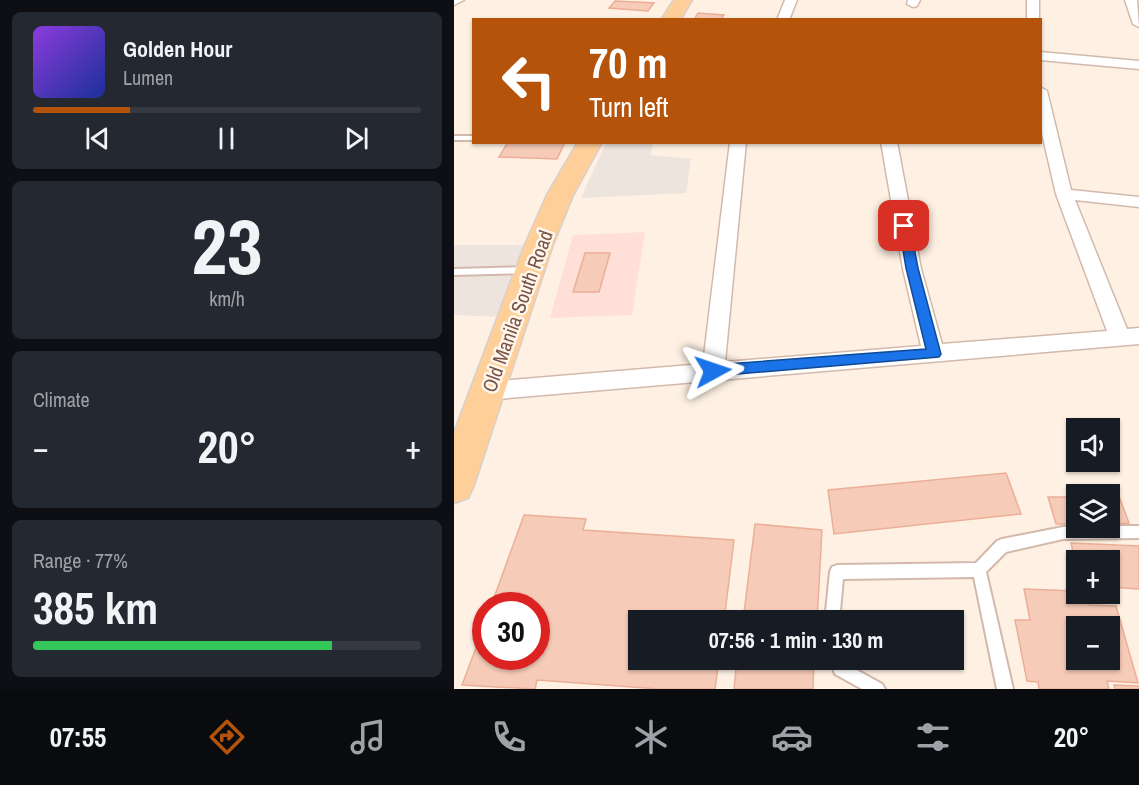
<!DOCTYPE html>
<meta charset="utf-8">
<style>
body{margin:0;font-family:"Archivo Narrow",sans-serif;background:#242831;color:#f1f3f6;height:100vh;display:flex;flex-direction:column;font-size:22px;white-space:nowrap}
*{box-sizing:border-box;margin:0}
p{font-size:20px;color:#9ea1a6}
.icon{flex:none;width:33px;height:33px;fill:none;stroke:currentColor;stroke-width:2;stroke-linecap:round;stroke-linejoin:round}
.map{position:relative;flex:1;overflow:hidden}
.drawer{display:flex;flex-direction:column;gap:12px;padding:12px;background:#0d0f14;width:454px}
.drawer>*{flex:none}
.guide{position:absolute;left:18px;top:18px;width:570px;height:126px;border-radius:0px;box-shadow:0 2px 4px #0004;background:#b45309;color:#fff;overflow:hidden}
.fabs{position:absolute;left:612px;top:418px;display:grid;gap:12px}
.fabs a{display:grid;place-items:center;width:54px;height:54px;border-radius:0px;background:#171b24;box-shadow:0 2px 4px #0004;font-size:30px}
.speed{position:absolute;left:18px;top:592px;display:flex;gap:12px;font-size:30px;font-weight:700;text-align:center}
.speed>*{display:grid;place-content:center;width:78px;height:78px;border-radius:50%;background:#171b24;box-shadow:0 2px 4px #0004;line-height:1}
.speed .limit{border:9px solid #d22;background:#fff;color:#111}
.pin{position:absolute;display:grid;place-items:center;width:51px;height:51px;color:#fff;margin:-26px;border-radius:12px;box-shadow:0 3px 9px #0006}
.me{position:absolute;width:66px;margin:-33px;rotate:85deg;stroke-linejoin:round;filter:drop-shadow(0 0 4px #0008)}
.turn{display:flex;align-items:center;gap:21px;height:126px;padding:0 18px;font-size:27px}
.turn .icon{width:78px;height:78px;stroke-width:2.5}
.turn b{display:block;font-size:42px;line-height:51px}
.big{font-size:45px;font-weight:800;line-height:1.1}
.drawer .widget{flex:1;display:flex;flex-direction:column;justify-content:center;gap:9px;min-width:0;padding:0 21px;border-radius:9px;background:#242831}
.drawer .dial{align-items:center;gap:0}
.dial b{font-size:78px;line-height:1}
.song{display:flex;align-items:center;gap:18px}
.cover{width:72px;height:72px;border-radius:9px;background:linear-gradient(135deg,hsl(270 70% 55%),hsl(230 70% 35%))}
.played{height:6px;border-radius:3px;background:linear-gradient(90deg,#b45309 25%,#363941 25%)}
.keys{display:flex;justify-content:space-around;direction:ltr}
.heat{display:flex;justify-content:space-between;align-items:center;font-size:33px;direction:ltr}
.charge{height:9px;border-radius:4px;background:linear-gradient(90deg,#34c759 77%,#363941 0)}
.trip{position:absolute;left:174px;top:610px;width:336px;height:60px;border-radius:0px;background:#171b24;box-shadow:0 2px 4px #0004;font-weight:800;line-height:60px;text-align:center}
.tabs{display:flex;height:96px;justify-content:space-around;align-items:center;background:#090b0e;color:#9ea1a6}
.tabs .icon{width:42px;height:42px}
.tabs .active{color:#b45309}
.tabs b{font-size:27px;color:#f1f3f6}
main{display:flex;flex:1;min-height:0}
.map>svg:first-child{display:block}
</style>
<main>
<section class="drawer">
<div class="widget">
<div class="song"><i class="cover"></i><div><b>Golden Hour</b><p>Lumen</p></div></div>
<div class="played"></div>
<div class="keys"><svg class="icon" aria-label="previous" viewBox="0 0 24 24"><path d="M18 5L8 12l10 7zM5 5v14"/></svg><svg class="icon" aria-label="pause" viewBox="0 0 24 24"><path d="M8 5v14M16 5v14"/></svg><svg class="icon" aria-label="next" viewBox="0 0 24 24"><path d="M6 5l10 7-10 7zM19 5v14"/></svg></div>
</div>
<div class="widget dial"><b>23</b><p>km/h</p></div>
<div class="widget"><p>Climate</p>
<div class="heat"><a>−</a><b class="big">20°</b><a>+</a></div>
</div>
<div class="widget"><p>Range · 77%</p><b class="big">385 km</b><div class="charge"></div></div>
</section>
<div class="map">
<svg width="685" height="689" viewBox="0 0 685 689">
<rect width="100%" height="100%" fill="#fef1e3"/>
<path fill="#ffdfd7" d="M 191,232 L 178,315 L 96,318 L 119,235 Z"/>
<g fill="#ede4de">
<path d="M 152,143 L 199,143 L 197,155 L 237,159 L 232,193 L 127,198 Z"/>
<path d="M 0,245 L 72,245 L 48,317 L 0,315 Z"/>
</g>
<g fill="#f6cbb8" stroke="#ebaf97" stroke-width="1.5" fill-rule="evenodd">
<path d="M 161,1 L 200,3 L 194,11 L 155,8 Z"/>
<path d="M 244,13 L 270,15 L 267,20 L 240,20 Z"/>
<path d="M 54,142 L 111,142 L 103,159 L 45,157 Z"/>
<path d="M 131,253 L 156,253 L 145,292 L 119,292 Z"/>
<path d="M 552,473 L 567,514 L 380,534 L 374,490 Z"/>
<path d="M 665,496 L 675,523 L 656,524 L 656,497 Z"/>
<path d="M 594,497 L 622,497 L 622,524 L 602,524 Z"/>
<path d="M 70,515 L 132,519 L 129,530 L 280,540 L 270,621 L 184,621 L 184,660 L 265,660 L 261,689 L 205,689 L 83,680 L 81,689 L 8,685 L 32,621 L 32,657 L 82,657 L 82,606 L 37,606 Z"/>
<path d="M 301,524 L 368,530 L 363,621 L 289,621 Z"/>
<path d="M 617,543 L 685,546 L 685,589 L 656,587 L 656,561 L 622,561 L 622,566 Z"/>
<path d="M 570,589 L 622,591 L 622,594 L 632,594 L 635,605 L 662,606 L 684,683 L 653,681 L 655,689 L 585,689 L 584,682 L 573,681 L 561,620 L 576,620 ZM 622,627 L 656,627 L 656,660 L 622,660 Z"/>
<path d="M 283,660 L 360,660 L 359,689 L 280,689 Z"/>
<path d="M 660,685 L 685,686 L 685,689 L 661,689 Z"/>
</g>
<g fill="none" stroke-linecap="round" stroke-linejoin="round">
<g stroke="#d3b9ab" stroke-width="4">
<g id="lane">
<rect x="0" y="136" width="20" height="4"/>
<path d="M 75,267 L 80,270 L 75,273 L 0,275 L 0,269 Z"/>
<path d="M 622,526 L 622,528 L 656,528 L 656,526 L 685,526 L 685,538 L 609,539 L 552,552 L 532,572 L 559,689 L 543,689 L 520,577 L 389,579 L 385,621 L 371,621 L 376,572 L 378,567 L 383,565 L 522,563 L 543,541 L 548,539 L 609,527 Z"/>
<path d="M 376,660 L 392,660 L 392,664 L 428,684 L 431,689 L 408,689 L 381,674 Z"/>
</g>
</g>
<g stroke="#d3b9ab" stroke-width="3">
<g id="street">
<path d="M 0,0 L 10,0 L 0,5 Z"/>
<path d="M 331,0 L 343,0 L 335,20 L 323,20 Z"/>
<path d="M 454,0 L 466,0 L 463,6 L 459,7 L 453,4 Z"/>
<rect x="573" y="0" width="12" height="20"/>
<path d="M 671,0 L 683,0 L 685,27 L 679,24 Z"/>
<path d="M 586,52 L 685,61 L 685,69 L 586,60 Z"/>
<path d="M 586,87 L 593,91 L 617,190 L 685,197 L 685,207 L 621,200 L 673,329 L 685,328 L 685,344 L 32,400 L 24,398 L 21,391 L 24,384 L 32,382 L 249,364 L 276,142 L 292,142 L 271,362 L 467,346 L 449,269 L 427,142 L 443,142 L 467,269 L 488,344 L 653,331 L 602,194 L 586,125 Z"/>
</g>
</g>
<g stroke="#d9cfcb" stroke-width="3">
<g id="primary">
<path d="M 220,0 L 238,0 L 226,20 L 207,20 Z"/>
<path d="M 124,142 L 148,142 L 119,195 L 98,247 L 20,485 L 14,498 L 0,503 L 0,433 L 70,247 L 93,195 Z"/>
</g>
</g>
<use href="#lane" fill="#fff" fill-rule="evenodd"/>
<use href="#street" fill="#fff" fill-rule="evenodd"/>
<use href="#primary" fill="#ffcf9a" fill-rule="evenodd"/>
</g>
<path fill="#1a73e8" stroke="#114b97" stroke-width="1.5" d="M 450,223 L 456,226 L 464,268 L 487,354 L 485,357 L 259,376 L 254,375 L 252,371 L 254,367 L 259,365 L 472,349 L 452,268 L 445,226 Z"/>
<g text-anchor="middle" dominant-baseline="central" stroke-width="5" stroke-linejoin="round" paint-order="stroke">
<g font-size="20" fill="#795446" stroke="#fff6ec">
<text transform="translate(63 311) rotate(-70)">Old Manila South Road</text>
</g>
</g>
</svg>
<div class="fabs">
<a><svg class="icon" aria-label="sound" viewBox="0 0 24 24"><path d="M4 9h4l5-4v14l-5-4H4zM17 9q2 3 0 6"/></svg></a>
<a><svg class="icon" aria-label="layers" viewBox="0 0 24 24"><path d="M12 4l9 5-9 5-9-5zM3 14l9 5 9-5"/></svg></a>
<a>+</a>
<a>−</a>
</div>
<div class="speed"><div class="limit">30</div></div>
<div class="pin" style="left:450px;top:226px;background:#d93025"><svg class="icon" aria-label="arrive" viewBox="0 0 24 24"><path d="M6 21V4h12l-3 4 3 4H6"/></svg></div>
<svg class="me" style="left:259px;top:371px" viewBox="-20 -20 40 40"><path d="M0-17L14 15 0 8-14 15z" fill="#1a73e8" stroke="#fff" stroke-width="4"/></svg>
<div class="trip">07:56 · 1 min · 130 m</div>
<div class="guide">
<div class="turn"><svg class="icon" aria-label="left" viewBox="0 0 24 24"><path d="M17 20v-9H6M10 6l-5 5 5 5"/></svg><div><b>70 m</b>Turn left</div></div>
</div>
</div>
</main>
<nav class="tabs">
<b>07:55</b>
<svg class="icon active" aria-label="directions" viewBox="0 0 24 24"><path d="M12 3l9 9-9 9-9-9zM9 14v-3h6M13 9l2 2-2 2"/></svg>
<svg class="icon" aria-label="music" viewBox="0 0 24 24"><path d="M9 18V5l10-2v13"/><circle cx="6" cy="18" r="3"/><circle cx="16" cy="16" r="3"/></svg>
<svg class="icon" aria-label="phone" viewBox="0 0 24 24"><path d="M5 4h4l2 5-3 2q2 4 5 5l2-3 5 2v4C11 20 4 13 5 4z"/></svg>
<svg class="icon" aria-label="climate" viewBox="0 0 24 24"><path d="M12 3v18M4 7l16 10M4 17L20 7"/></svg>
<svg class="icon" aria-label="car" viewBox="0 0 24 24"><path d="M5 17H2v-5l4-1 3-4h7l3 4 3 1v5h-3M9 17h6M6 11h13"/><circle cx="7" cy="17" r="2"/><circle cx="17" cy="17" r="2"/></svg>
<svg class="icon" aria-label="filters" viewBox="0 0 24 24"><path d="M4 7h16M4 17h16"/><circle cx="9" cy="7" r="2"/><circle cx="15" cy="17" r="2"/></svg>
<b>20°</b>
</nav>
